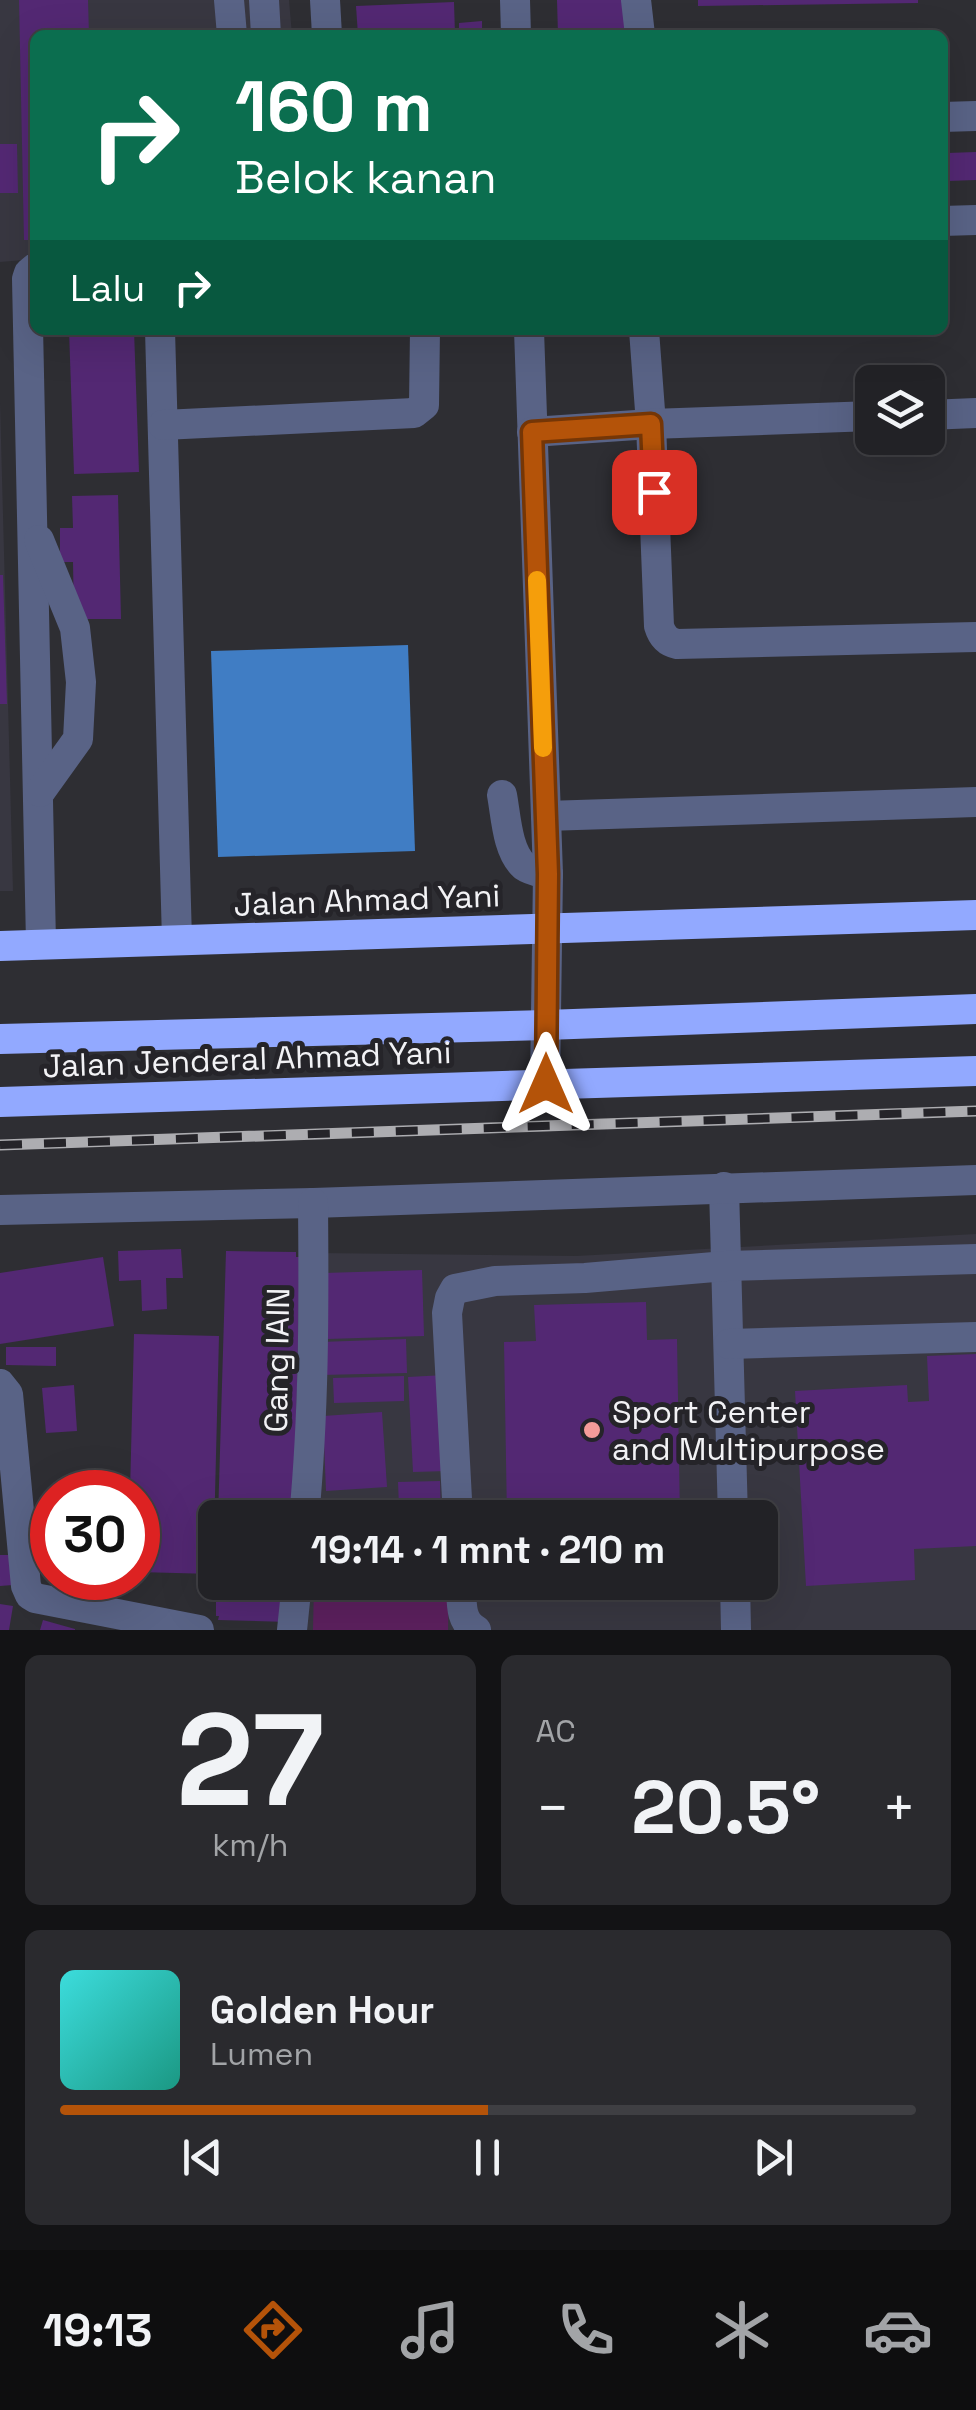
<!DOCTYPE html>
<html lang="id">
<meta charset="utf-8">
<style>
body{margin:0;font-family:"Space Grotesk",sans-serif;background:#2a2a2e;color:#f1f3f6;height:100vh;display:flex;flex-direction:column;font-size:38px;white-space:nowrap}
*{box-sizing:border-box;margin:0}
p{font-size:32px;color:#a2a4a7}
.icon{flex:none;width:55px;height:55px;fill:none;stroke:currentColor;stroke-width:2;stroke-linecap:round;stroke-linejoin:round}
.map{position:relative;height:1630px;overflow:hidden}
.details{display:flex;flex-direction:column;gap:25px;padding:25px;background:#131315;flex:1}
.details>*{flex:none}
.hud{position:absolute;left:30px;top:30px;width:918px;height:305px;border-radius:15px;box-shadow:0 10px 40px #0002,0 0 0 2px #3f3f43;background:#0b6e4f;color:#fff;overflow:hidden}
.fabs{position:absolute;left:855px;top:365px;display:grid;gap:20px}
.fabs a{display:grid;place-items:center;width:90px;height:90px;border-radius:15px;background:#222226;box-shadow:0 10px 40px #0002,0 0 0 2px #3f3f43;font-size:50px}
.speed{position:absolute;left:30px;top:1470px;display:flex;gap:20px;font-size:50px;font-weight:700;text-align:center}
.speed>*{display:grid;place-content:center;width:130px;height:130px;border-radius:50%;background:#222226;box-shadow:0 10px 40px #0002,0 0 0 2px #3f3f43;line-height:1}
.speed .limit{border:15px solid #d22;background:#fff;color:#111}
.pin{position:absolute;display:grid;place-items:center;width:85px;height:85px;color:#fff;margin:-42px;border-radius:20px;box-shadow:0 5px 15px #0006}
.me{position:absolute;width:110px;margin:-55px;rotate:0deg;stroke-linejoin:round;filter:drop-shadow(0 0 8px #0008)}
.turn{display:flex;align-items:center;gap:35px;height:210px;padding:0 40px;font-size:45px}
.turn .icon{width:130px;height:130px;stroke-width:2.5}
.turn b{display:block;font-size:70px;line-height:85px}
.then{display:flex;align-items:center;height:95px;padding:0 40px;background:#0003;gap:20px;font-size:38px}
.big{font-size:75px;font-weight:600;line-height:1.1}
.details .tile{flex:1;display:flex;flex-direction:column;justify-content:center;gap:15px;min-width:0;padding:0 35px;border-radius:15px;background:#2a2a2e}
.details .dial{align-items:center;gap:0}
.dial b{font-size:130px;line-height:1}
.song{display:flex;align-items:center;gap:30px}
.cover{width:120px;height:120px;border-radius:15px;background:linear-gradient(135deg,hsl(180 70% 55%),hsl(170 70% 35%))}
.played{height:10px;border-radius:5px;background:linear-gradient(90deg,#b45309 50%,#3f3f43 50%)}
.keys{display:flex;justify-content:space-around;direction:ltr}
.heat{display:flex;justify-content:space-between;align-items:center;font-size:55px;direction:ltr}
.details .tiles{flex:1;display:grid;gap:25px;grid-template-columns:1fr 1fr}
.tile:last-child{grid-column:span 2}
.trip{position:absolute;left:198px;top:1500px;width:580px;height:100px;border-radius:15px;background:#222226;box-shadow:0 10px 40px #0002,0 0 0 2px #3f3f43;font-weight:600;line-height:100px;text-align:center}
.dock{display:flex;height:160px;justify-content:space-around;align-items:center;background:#0e0e0f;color:#a2a4a7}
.dock .icon{width:70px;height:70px}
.dock .selected{color:#b45309}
.dock b{font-size:45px;color:#f1f3f6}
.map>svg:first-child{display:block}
</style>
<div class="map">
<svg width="976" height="1630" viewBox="0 0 976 1630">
<rect width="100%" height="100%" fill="#2e2e33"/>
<g fill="#383741">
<path d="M 0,0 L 289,0 L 292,35 L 35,35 L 35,259 L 0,262 Z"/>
<path d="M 0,402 L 13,891 L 0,891 Z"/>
<path d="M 976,1234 L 976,1630 L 298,1630 L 304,1583 L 760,1582 L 760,1518 L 309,1517 L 317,1253 L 576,1256 Z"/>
</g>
<path fill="#5c205e" d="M 314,1584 L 449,1586 L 448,1630 L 313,1630 Z"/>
<path fill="#407dc4" d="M 408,645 L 415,851 L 218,857 L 211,651 Z"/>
<g fill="#532873">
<path d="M 19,0 L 88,0 L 89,35 L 35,35 L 35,240 L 24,240 Z"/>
<path d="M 557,0 L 627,0 L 628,35 L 558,35 Z"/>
<path d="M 698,0 L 918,0 L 918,3 L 698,6 Z"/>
<path d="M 454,2 L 455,35 L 358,35 L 356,6 Z"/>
<path d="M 482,21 L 482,35 L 459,35 L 459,23 Z"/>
<path d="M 946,129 L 947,153 L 976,152 L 976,180 L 948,181 L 949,204 L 942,204 L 942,130 Z"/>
<path d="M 0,144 L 17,144 L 18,193 L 0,193 Z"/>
<path d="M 69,330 L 134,330 L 139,472 L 74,474 Z"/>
<path d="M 118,495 L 121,619 L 74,619 L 73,562 L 60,562 L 60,528 L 73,528 L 72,496 Z"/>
<path d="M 0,575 L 3,575 L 7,704 L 0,704 Z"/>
<path d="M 181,1249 L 183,1278 L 166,1278 L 167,1309 L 142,1311 L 141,1280 L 119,1281 L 118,1251 Z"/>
<path d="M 226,1251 L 296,1252 L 296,1257 L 300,1257 L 294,1518 L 218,1518 Z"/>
<path d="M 103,1257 L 114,1326 L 0,1344 L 0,1273 Z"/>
<path d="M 422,1270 L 424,1336 L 327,1339 L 324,1273 Z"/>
<path d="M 646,1302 L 647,1340 L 677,1339 L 680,1518 L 507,1518 L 504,1342 L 536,1341 L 534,1305 Z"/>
<path d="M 134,1334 L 219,1336 L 213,1574 L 138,1572 L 138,1492 L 130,1492 Z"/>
<path d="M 406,1339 L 407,1373 L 321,1375 L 320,1342 Z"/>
<path d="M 6,1347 L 56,1347 L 56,1366 L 6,1365 Z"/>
<path d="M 976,1354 L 976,1546 L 914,1549 L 915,1580 L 806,1586 L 795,1391 L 907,1385 L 908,1402 L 929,1401 L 927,1356 Z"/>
<path d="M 445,1375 L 448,1471 L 413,1472 L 408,1377 Z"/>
<path d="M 404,1376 L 404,1401 L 334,1403 L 333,1378 Z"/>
<path d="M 74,1385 L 77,1431 L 46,1433 L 42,1388 Z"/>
<path d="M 382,1412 L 387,1487 L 326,1491 L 323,1416 Z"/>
<path d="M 90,1481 L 129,1483 L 128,1492 L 90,1492 Z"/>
<path d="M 440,1481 L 441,1518 L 333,1518 L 333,1509 L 399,1507 L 398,1482 Z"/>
<path d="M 0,1555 L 12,1555 L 13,1585 L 0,1586 Z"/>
<path d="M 216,1582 L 292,1582 L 289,1622 L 218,1620 L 219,1616 L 216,1616 Z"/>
<path d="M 508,1582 L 681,1582 L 681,1587 L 508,1589 Z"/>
<path d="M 0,1604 L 13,1606 L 9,1630 L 0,1630 Z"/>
<path d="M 43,1620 L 75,1629 L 75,1630 L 40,1630 Z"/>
</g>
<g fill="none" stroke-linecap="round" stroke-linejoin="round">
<g stroke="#596386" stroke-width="30">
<path d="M 229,0 L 232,35"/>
<path d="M 264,0 L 266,35"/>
<path d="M 325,0 L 327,35"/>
<path d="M 515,0 L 516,35"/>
<path d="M 636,0 L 640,35"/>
<path d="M 942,117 L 976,116"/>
<path d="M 942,221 L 976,220"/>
<path d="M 35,268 L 29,273 L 27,279 L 41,943"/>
<path d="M 160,330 L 177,940"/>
<path d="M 529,330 L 548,874 L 545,1084"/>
<path d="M 644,330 L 651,424 L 659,626 C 662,636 667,642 677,644 L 976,637"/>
<path d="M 928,415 L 976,413"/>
<path d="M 163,425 L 414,413 L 424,405 L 425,330"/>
<path d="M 532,432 L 651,424 L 872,416"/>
<path d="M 39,540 L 75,628 L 81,682 L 78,739 L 40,792"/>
<path d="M 502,795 C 506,816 507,851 524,866 C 531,871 540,872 548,874"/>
<path d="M 546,816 L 976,802"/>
<path d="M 724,1187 L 733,1518"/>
<path d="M 0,1210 L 313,1203 L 976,1180"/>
<path d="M 729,1344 L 976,1337"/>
<path d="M 0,1384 L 8,1394 L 26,1586 L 30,1595 L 35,1598 L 199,1630"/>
<path d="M 304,1518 C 314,1412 314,1308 313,1203"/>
<path d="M 458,1518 L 447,1313 L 450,1298 L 455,1289 L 495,1281 L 585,1278 L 726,1266 L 976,1259"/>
<path d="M 461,1582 C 462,1601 459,1621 476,1630"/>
<path d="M 735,1582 L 736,1630"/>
<path d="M 292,1630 L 297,1582"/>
</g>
<g stroke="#92a9ff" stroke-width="30">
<path d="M 0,946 L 976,915"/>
<path d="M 0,1039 L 546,1025 L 976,1009"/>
<path d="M 0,1102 L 976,1071"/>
</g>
<g stroke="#adadb1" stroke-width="11">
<path id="rail" d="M 0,1145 L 976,1111"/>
</g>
<use href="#rail" stroke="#252429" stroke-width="8" stroke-dasharray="22" stroke-linecap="butt"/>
</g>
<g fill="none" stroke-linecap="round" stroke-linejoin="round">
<g stroke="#753606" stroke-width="25">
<path id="route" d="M 546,1084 L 548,874 L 532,432 L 651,424 L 654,492"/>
</g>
<use href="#route" stroke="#b45309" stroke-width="18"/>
<path stroke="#f59e0b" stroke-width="18" d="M 537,580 L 543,748"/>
</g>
<circle fill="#f59b99" stroke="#252429" stroke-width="4" cx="592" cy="1430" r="10"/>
<g text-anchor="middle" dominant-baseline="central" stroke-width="10" stroke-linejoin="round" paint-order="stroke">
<g font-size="32" fill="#f2f2f5" stroke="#252429">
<text transform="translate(367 900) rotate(-2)">Jalan Ahmad Yani</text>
<text transform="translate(247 1059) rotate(-2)">Jalan Jenderal Ahmad Yani</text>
<text transform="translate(277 1360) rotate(-89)">Gang IAIN</text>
</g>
<g font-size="32" fill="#f2f2f5" stroke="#252429" text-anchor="start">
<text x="612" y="1412">Sport Center<tspan x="612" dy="37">and Multipurpose</tspan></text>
</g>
</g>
</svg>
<div class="fabs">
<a><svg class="icon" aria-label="layers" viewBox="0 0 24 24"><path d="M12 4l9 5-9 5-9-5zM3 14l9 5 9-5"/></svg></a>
</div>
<div class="speed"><div class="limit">30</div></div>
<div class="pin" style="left:654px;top:492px;background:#d93025"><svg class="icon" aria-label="arrive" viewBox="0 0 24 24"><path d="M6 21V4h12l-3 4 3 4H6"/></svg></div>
<svg class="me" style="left:546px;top:1084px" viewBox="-20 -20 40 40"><path d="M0-17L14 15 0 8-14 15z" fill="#b45309" stroke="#fff" stroke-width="4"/></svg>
<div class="trip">19:14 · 1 mnt · 210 m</div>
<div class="hud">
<div class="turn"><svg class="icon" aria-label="right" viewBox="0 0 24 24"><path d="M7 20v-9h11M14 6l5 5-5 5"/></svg><div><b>160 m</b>Belok kanan</div></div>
<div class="then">Lalu<svg class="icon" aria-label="right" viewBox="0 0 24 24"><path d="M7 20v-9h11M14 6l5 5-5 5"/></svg></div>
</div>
</div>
<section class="details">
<div class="tiles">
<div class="tile dial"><b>27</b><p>km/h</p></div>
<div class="tile"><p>AC</p>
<div class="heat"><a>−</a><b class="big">20.5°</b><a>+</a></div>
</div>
<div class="tile">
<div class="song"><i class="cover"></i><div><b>Golden Hour</b><p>Lumen</p></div></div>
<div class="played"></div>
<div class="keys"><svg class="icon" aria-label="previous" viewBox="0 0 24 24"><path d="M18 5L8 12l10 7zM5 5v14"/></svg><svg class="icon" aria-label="pause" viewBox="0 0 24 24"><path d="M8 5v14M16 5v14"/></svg><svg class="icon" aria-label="next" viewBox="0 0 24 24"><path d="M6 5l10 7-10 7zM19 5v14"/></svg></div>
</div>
</div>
</section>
<nav class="dock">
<b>19:13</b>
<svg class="icon selected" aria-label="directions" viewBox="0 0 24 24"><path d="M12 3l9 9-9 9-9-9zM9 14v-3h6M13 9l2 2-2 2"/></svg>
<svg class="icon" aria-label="music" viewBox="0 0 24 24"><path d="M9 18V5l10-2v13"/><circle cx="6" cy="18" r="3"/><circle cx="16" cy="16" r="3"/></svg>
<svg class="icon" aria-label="phone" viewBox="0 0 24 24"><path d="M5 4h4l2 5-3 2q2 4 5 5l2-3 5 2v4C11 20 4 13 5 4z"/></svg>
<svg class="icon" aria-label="climate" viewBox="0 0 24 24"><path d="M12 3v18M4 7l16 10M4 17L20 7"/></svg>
<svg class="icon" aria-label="car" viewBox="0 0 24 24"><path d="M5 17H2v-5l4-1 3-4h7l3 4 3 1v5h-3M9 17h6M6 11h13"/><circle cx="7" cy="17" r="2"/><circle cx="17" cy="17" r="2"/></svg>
</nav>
